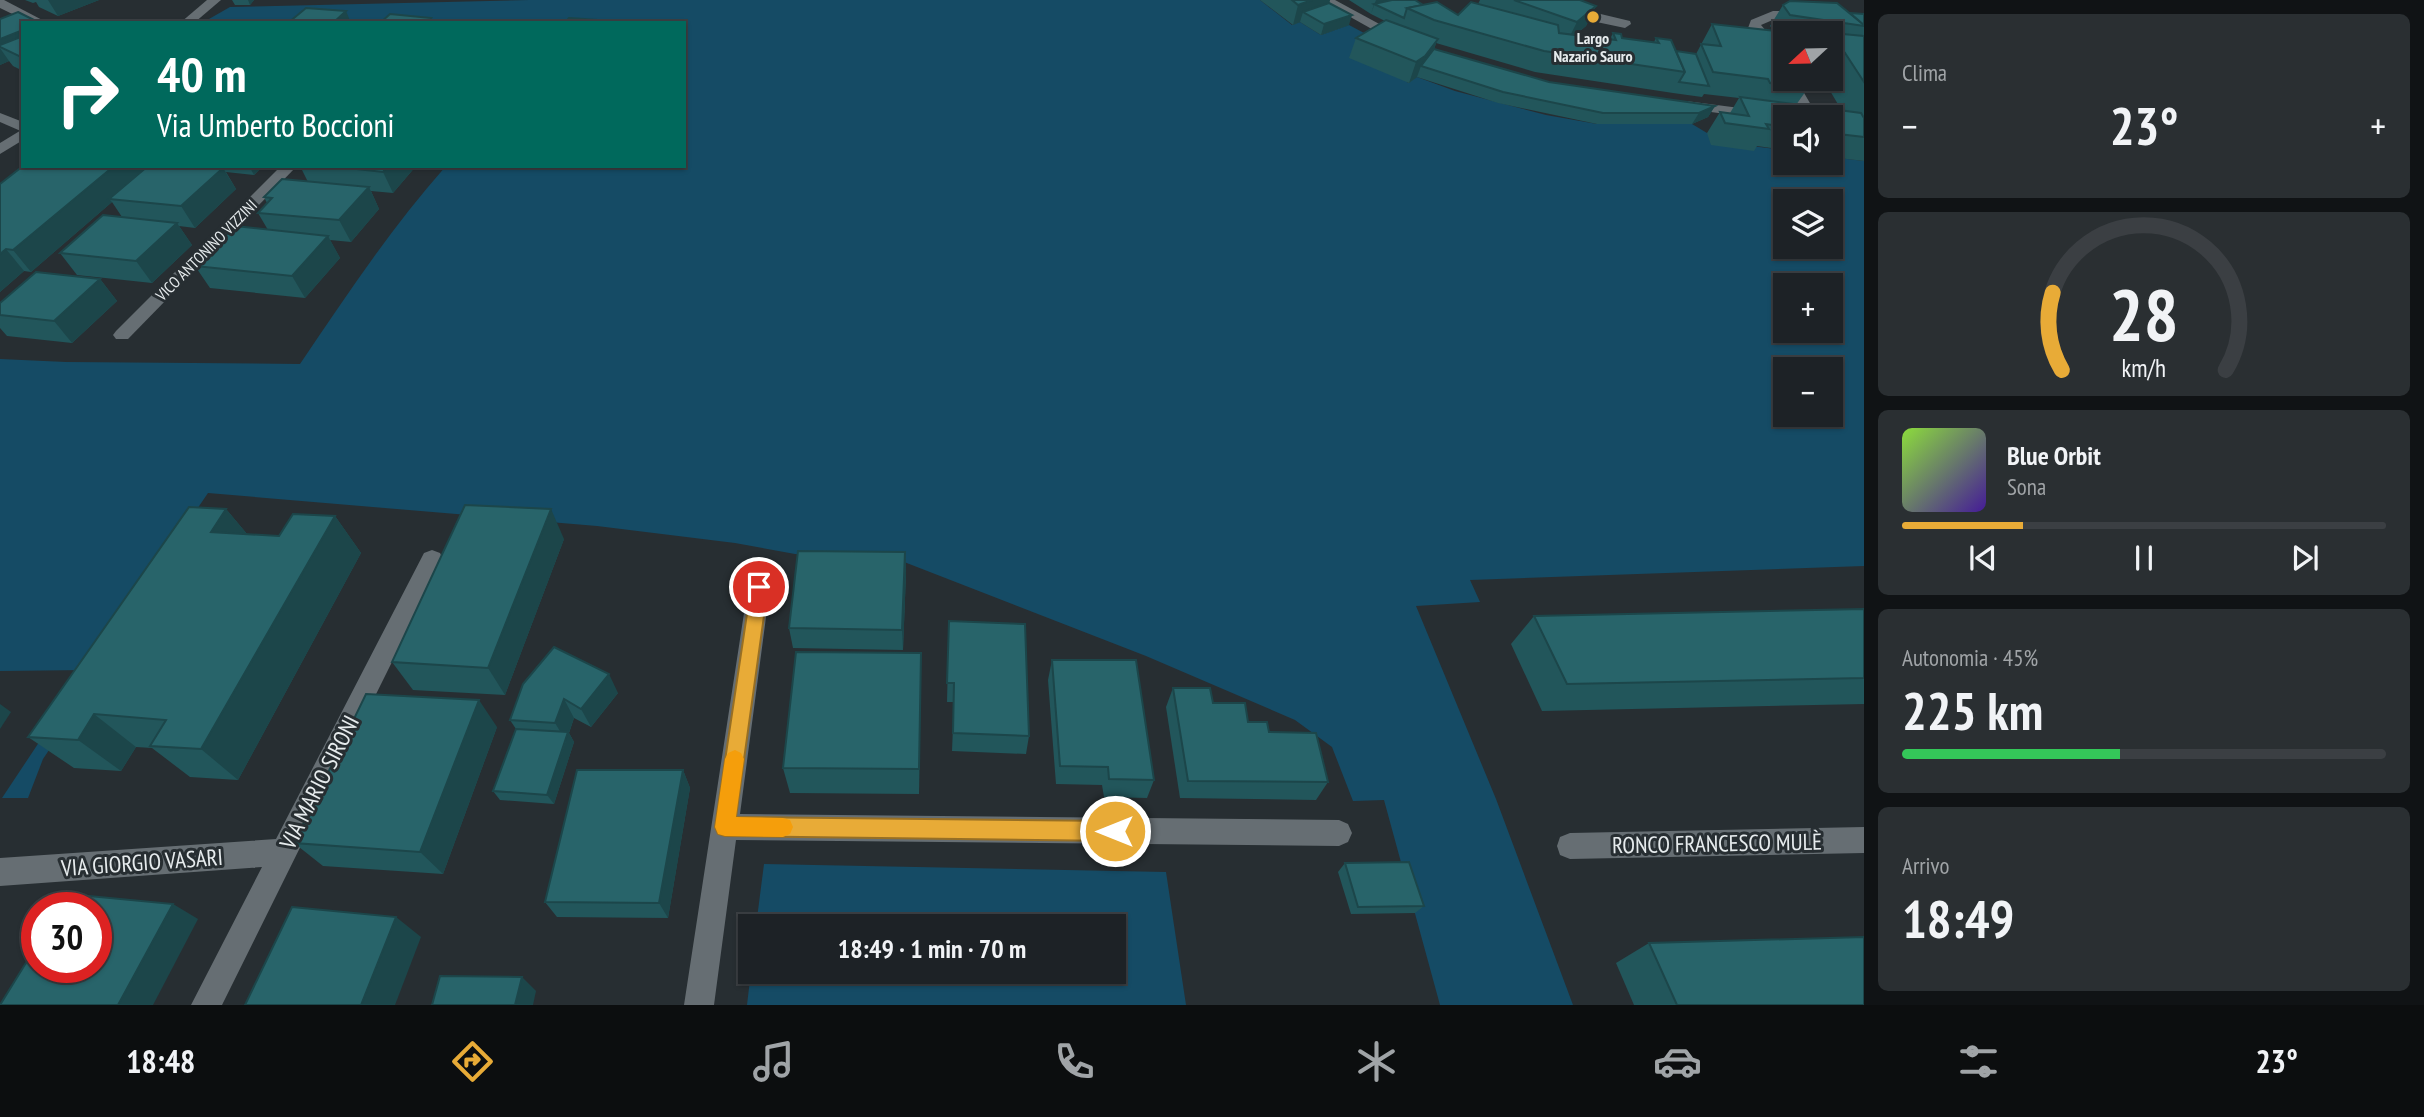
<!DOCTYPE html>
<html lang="it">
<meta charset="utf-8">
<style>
body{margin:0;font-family:"PT Sans Narrow",sans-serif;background:#2a2f32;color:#f1f3f6;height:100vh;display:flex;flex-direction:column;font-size:26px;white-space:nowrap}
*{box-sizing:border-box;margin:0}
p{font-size:23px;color:#a0a4a7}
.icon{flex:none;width:38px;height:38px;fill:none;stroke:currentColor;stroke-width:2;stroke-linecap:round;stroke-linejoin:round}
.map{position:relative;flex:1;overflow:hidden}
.side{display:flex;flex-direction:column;gap:14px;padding:14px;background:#101315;width:560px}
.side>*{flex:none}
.hud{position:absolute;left:21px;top:21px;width:665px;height:147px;border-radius:0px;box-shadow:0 2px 5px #0004,0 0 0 2px #3b3f43;background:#00695c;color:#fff;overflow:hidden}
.needle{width:46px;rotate:248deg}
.controls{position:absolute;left:1773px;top:21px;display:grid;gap:14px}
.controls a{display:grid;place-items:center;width:70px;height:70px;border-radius:0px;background:#1d2226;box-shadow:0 2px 5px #0004,0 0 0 2px #3b3f43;font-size:35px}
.speed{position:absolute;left:21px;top:892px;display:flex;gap:14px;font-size:35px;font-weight:700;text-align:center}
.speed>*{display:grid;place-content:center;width:91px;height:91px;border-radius:50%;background:#1d2226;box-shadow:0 2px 5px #0004,0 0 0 2px #3b3f43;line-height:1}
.speed .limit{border:10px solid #d22;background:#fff;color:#111}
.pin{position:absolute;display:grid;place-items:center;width:60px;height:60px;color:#fff;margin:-30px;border:4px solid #fff;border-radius:50%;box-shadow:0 2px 7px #0007}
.me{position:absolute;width:77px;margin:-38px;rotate:270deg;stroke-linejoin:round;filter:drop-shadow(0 0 5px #0008)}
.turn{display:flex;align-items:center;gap:24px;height:147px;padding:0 21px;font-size:32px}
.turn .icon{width:91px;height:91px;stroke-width:2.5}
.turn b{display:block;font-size:49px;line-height:60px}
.big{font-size:52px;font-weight:700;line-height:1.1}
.side .widget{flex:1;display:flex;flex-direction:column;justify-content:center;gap:10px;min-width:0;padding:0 24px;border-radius:10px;background:#2a2f32}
.side .dial{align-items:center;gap:0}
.dial svg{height:182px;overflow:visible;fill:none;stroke:#3b3f43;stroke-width:7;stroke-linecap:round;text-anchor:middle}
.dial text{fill:#f1f3f6;stroke:none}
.song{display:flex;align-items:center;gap:21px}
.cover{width:84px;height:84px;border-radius:10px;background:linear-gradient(135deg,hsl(90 70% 55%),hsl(260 70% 35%))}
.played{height:7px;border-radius:4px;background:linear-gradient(90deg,#e8ab37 25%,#3b3f43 25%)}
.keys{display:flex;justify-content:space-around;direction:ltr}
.heat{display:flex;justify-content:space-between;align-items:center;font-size:38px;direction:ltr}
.charge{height:10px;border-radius:5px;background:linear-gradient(90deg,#34c759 45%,#3b3f43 0)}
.trip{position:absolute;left:738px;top:914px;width:388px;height:70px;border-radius:0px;background:#1d2226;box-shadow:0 2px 5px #0004,0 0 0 2px #3b3f43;font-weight:700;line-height:70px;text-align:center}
.tabs{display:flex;height:112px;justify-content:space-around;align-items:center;background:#0c0e0f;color:#a0a4a7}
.tabs .icon{width:49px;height:49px}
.tabs .on{color:#e8ab37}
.tabs b{font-size:32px;color:#f1f3f6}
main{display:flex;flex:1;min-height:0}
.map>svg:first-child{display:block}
</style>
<main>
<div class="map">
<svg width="1864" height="1005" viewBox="0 0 1864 1005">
<rect width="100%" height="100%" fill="#272e32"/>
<g fill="#154b65" fill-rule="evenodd">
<path d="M 529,0 L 1260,0 L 1292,25 L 1300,22 L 1321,35 L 1349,25 L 1379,41 L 1408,83 L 1417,77 L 1455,91 L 1546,115 L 1597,124 L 1692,124 L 1707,133 L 1751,146 L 1785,150 L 1785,163 L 1830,163 L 1831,157 L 1864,161 L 1864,566 L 1470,580 L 1480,602 L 1416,606 L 1496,799 L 1573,1005 L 1440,1005 L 1384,800 L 1353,801 L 1332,747 L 1295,720 L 1146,656 L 899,560 L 795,554 L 735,543 L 597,526 L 208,493 L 101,650 L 114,653 L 43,759 L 28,798 L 2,798 L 87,670 L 0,671 L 0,359 L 66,362 L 300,364 C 346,296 391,228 446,166 L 684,166 L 684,23 L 202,23 L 230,7 ZM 1785,201 L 1830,201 L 1830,247 L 1785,247 ZM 1785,285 L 1830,285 L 1830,331 L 1785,331 ZM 1785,369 L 1830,369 L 1830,415 L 1785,415 Z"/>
<path d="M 764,864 L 1166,872 L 1186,1005 L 747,1005 L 751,971 L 1115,971 L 1115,926 L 756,926 Z"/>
</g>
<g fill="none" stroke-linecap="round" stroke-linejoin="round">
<g fill="#666e73" fill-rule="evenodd">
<path d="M 0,0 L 4,0 L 48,23 L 31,23 L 0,8 Z"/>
<path d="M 1523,0 L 1542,0 L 1630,21 L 1631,24 L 1625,28 L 1568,16 Z"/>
<path d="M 1784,76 L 1785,79 L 1796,79 L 1818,117 L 1804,117 L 1782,79 Z"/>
<path d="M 0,113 L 23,122 L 23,132 L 0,122 Z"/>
<path d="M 281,166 L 297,166 L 128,339 L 116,339 L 113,335 L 116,331 Z"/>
<path d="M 432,550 L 440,553 L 443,559 L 222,1005 L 191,1005 L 262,867 L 0,886 L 0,858 L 276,839 L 424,553 Z"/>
<path d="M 759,578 L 767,580 L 770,587 L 740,814 L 1339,820 L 1348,824 L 1352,833 L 1348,842 L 1339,846 L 736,840 L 714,1005 L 684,1005 L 748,587 L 751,580 Z"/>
<path d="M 1864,827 L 1864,853 L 1570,859 L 1560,855 L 1557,846 L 1560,837 L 1570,833 Z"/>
</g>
<g fill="#666e73" fill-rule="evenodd">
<path d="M 207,0 L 221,0 L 194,23 L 180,23 Z"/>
<path d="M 1320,0 L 1335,0 L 1407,39 L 1405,42 L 1395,42 Z"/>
<path d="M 1804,11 L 1810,15 L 1808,18 L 1775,19 L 1761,25 L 1767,32 L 1785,39 L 1785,48 L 1757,38 L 1748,28 L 1751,20 L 1773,11 Z"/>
<path d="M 1686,101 L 1785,114 L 1792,117 L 1785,117 L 1785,122 L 1681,108 L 1679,105 Z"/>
<path d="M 23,129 L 23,140 L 0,154 L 0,143 Z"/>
</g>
</g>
<g fill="#22565b" fill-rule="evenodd">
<path d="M 25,0 L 99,0 L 58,16 L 39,7 L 36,2 L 33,3 Z"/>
<path d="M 232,0 L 254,0 L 250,5 L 235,5 Z"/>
<path d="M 1260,0 L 1330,0 L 1329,3 L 1349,25 L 1321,35 L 1300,22 L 1293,25 Z"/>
<path d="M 1349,0 L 1415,0 L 1423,5 L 1458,15 L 1478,4 L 1480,0 L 1580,0 L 1596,6 L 1586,26 L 1575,35 L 1610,39 L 1613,33 L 1622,38 L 1654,42 L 1656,38 L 1676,51 L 1696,54 L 1712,24 L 1774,31 L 1770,26 L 1783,5 L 1850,13 L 1864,14 L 1864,161 L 1830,157 L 1830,117 L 1785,117 L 1785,150 L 1757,146 L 1754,151 L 1711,145 L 1707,133 L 1720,112 L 1730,113 L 1739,98 L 1704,94 L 1702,97 L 1673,93 L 1535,72 L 1436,43 L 1434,49 L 1549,82 L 1715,106 L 1708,117 L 1692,124 L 1597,124 L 1498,103 L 1417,77 L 1409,83 L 1349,58 L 1356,38 L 1385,21 L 1371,14 ZM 1785,33 L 1830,33 L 1830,79 L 1823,79 L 1842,111 L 1796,105 L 1808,88 L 1779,35 L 1785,36 Z"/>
<path d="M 0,19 L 23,23 L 23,71 L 13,66 L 9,61 L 0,65 Z"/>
<path d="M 23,166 L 140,166 L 143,171 L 148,166 L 263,166 L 254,175 L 226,172 L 236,189 L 195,228 L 179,226 L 192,245 L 152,283 L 77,275 L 60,253 L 122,217 L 112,202 L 31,272 L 24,271 L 0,292 L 0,184 Z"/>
<path d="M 300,166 L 416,166 L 393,193 L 371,191 L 379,209 L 351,242 L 330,240 L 340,258 L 305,298 L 210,288 L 195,266 L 268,230 L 258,213 L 267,203 L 264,197 L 308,182 Z"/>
<path d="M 100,279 L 117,301 L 72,343 L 7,336 L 0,328 L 0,303 Z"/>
<path d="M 226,509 L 247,534 L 279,536 L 335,516 L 361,553 L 238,780 L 190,777 L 152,748 L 136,747 L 121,771 L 74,768 L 28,737 Z"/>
<path d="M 564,539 L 505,695 L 413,690 L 392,662 Z"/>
<path d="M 905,552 L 906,573 L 903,650 L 793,648 L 789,628 Z"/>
<path d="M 1864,609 L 1864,704 L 1542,711 L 1511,644 L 1534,616 Z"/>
<path d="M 949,621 L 1029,736 L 1026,754 L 952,751 L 954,702 L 947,702 Z"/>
<path d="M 921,653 L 919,794 L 790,793 L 783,768 Z"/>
<path d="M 1052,660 L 1154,780 L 1147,798 L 1104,797 L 1102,785 L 1056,784 L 1048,680 Z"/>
<path d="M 523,684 L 618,693 L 591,727 L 574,718 L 569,733 L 574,742 L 554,804 L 500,800 L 493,791 L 516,729 L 510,720 Z"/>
<path d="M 1173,688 L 1213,703 L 1269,732 L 1328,782 L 1316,800 L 1180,798 L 1166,707 Z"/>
<path d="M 497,727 L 443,874 L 323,866 L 294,843 Z"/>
<path d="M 683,770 L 690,788 L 668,918 L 557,917 L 545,902 Z"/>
<path d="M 1345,863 L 1424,906 L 1415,913 L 1351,914 L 1338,872 Z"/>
<path d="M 1649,943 L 1864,1005 L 1634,1005 L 1616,963 Z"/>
</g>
<g fill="#1c464a">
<path d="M 48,0 L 99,0 L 58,16 Z"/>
<path d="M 248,0 L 254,0 L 250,5 Z"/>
<path d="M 1312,0 L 1330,0 L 1326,13 L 1303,12 L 1300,22 L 1293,25 L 1298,5 Z"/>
<path d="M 1376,0 L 1408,0 L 1374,4 L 1371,14 Z"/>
<path d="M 1596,6 L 1586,26 L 1567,42 L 1577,22 Z"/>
<path d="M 346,11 L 351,23 L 333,23 Z"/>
<path d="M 1352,15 L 1349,25 L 1321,35 L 1324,24 Z"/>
<path d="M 431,18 L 433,23 L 426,23 Z"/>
<path d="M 23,30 L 23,56 L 0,47 L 0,39 Z"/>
<path d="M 1438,39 L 1430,59 L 1421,66 L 1417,77 L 1409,83 L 1416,62 Z"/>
<path d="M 0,48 L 9,61 L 0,65 Z"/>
<path d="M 1715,106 L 1708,117 L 1692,124 L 1699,113 Z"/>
<path d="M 114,166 L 140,166 L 145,174 L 109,199 L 112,202 L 31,272 L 13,250 Z"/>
<path d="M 249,166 L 263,166 L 254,175 Z"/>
<path d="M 388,166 L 416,166 L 393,193 L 383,172 Z"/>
<path d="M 223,168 L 236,189 L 195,228 L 181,206 Z"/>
<path d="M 369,187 L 379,209 L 351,242 L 339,220 Z"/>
<path d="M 177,223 L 192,245 L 152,283 L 136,261 Z"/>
<path d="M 328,236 L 340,258 L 305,298 L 292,276 Z"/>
<path d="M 6,249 L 24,271 L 0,292 L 0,254 Z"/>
<path d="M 100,279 L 117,301 L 72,343 L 54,321 Z"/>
<path d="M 226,509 L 257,546 L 211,532 Z"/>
<path d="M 551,509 L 564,539 L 505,695 L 488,668 Z"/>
<path d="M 335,516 L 361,553 L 238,780 L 201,749 Z"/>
<path d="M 905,552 L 906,573 L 903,650 L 902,630 Z"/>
<path d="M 921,653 L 921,681 L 919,794 L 919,769 Z"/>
<path d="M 609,674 L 618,693 L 591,727 L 581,709 Z"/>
<path d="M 564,699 L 574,718 L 569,733 L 574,742 L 554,804 L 547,795 L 566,741 L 555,723 Z"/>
<path d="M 479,700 L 497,727 L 443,874 L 420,852 Z"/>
<path d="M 0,704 L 11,712 L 0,729 Z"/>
<path d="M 94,714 L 136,747 L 121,771 L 78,740 Z"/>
<path d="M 683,770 L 690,788 L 668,918 L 659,903 Z"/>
<path d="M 173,904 L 198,919 L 153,1005 L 118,1005 Z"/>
<path d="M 396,917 L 421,937 L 395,1005 L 361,1005 Z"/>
<path d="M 522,977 L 536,991 L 533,1005 L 515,1005 Z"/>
</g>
<g fill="#28646a" stroke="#1c464a" stroke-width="2">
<path d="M 1292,0 L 1312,0 L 1298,5 Z"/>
<path d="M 1392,0 L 1415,0 L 1423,5 L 1407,8 L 1404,18 L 1374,4 Z"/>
<path d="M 1514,0 L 1580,0 L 1596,6 L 1577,22 Z"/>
<path d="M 1790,1 L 1837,3 L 1864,25 L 1864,26 L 1790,15 L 1783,5 Z"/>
<path d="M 1437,2 L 1458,15 L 1471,2 L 1558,25 L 1559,33 L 1616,40 L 1613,33 L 1621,34 L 1622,38 L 1659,43 L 1656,38 L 1671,40 L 1685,72 L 1544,51 L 1434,20 L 1407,8 Z"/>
<path d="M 1329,3 L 1352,15 L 1324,24 L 1303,12 Z"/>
<path d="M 306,8 L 346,11 L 333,23 L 288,23 Z"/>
<path d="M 18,12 L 40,23 L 23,23 L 23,30 L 0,39 L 0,19 Z"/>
<path d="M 1850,13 L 1864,14 L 1864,25 Z"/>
<path d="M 390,14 L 431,18 L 426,23 L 380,23 Z"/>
<path d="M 569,18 L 611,21 L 610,23 L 565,23 Z"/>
<path d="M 1386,20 L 1438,39 L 1425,56 L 1416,62 L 1356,38 Z"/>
<path d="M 475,21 L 495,23 L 473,23 Z"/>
<path d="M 1712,24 L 1776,31 L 1785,47 L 1785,79 L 1803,79 L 1808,88 L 1770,83 L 1768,79 L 1713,72 L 1701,44 L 1721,46 Z"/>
<path d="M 1832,33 L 1864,36 L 1864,82 Z"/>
<path d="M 23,36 L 23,58 L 0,47 L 0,45 Z"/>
<path d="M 1434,49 L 1549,82 L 1715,106 L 1699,113 L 1603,113 L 1503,92 L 1421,66 Z"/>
<path d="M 1676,51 L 1696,54 L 1709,86 L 1679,82 L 1685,72 Z"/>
<path d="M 1740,97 L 1861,113 L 1864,118 L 1864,137 L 1830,133 L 1830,117 L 1785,117 L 1785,127 L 1766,124 L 1769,129 L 1725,123 L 1720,112 L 1749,116 Z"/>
<path d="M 23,166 L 114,166 L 13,250 L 6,249 L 0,254 L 0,184 Z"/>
<path d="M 148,166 L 210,166 L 223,168 L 181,206 L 109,199 Z"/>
<path d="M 330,166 L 388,166 L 383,172 Z"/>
<path d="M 282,179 L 369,187 L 339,220 L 258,213 L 272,198 L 264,197 Z"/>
<path d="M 103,215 L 177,223 L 136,261 L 60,253 Z"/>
<path d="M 235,226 L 328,236 L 292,276 L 195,266 Z"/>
<path d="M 36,272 L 100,279 L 54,321 L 0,315 L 0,303 Z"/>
<path d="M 465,505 L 551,509 L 488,668 L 392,662 Z"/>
<path d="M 189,507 L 226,509 L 211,532 L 279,536 L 293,514 L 335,516 L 201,749 L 150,746 L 166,720 L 94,714 L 78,740 L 28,737 Z"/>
<path d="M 798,551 L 905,552 L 902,630 L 789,628 Z"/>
<path d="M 1864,609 L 1864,678 L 1567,684 L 1534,616 Z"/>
<path d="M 949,621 L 1025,624 L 1029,736 L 953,733 L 954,683 L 947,683 Z"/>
<path d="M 554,647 L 609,674 L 581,709 L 564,699 L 555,723 L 510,720 L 523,684 Z"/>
<path d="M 796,652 L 921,653 L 919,769 L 783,768 Z"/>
<path d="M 1052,660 L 1136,660 L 1154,780 L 1109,779 L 1108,767 L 1060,766 Z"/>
<path d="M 1173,688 L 1210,688 L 1213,703 L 1245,703 L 1248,722 L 1267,722 L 1269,732 L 1316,733 L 1328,782 L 1188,781 Z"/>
<path d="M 366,694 L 479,700 L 420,852 L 294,843 Z"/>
<path d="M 516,729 L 568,732 L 547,795 L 493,791 Z"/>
<path d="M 577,770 L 683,770 L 659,903 L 545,902 Z"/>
<path d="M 1409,862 L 1424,906 L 1358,907 L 1345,863 Z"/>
<path d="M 68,894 L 173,904 L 118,1005 L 0,1005 L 37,945 L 37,968 L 96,968 L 96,908 L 59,908 Z"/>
<path d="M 292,907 L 396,917 L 361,1005 L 245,1005 Z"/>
<path d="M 1864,937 L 1864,1005 L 1677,1005 L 1649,943 Z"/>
<path d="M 440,976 L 522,977 L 515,1005 L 432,1005 Z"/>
</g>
<path fill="#e8ab37" stroke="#976f24" stroke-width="2" d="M 759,580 L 765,582 L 768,587 L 736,817 L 1115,821 L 1123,824 L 1126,831 L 1123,838 L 1115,841 L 725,836 L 718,834 L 715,827 L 751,587 L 753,582 Z"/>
<path fill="#f59e0b" d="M 735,750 L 741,753 L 744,759 L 736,817 L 783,818 L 790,820 L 793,827 L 790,834 L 783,837 L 725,836 L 718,834 L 715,827 L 725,759 L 728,753 Z"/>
<circle fill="#e8ab37" stroke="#272e32" stroke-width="2.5" cx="1593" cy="17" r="7"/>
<g text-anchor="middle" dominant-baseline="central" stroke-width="6" stroke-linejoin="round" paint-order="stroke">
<g font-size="16" font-weight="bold" fill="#e6ebed" stroke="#272e32">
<text x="1593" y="38">Largo<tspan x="1593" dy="18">Nazario Sauro</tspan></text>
</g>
<g font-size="16" fill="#e6ebed" stroke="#272e32">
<text transform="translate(206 250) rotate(-45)">VICO ANTONINO VIZZINI</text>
</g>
<g font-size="23" fill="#e6ebed" stroke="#272e32">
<text transform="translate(319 782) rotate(-63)">VIA MARIO SIRONI</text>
<text transform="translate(1717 843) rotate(-1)">RONCO FRANCESCO MULÈ</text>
<text transform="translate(142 862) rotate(-4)">VIA GIORGIO VASARI</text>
</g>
</g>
</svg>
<div class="controls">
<a><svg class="needle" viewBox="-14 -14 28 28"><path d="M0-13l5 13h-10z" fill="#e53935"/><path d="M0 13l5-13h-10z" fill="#a0a4a7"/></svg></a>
<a><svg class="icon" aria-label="sound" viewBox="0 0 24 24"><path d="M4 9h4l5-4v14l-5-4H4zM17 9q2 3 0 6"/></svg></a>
<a><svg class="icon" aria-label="layers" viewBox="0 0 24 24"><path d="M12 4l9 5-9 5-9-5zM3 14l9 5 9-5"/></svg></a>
<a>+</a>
<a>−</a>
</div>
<div class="speed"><div class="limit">30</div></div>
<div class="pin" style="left:759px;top:587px;background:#d93025"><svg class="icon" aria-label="arrive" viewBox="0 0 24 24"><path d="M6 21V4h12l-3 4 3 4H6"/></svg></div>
<svg class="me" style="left:1115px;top:831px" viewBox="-20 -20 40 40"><circle r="17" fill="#e8ab37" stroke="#fff" stroke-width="3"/><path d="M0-11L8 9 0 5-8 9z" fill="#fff"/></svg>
<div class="trip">18:49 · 1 min · 70 m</div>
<div class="hud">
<div class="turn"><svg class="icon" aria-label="right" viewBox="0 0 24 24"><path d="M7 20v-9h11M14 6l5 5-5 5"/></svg><div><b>40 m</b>Via Umberto Boccioni</div></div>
</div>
</div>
<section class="side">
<div class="widget"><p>Clima</p>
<div class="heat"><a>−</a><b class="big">23°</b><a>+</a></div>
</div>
<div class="widget dial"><svg viewBox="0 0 100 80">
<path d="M14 69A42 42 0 1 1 86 69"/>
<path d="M14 69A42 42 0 0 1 10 35" stroke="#e8ab37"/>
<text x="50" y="56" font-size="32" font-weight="700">28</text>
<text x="50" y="72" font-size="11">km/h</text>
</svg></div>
<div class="widget">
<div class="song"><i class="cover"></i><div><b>Blue Orbit</b><p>Sona</p></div></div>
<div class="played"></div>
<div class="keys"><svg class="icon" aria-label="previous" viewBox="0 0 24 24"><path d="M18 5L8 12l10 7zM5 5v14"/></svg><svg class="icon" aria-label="pause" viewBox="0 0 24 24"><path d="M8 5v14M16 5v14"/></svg><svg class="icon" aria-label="next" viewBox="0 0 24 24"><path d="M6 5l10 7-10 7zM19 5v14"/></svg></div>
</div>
<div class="widget"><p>Autonomia · 45%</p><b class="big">225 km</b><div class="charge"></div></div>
<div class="widget"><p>Arrivo</p><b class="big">18:49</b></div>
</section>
</main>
<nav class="tabs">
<b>18:48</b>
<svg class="icon on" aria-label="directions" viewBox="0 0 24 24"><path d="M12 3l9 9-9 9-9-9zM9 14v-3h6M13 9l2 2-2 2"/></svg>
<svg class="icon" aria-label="music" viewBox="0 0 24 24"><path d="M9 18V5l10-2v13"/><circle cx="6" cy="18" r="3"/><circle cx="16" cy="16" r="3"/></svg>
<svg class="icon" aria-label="phone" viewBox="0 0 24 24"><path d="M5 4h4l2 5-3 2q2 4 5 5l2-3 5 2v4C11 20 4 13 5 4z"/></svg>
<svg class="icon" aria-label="climate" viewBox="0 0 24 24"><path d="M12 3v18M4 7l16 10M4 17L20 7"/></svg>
<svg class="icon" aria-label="car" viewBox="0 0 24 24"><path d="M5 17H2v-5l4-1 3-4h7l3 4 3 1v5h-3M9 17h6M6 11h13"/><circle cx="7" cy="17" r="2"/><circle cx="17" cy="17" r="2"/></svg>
<svg class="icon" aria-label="filters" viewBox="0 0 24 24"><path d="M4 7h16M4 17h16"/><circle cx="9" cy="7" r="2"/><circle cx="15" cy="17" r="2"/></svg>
<b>23°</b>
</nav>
